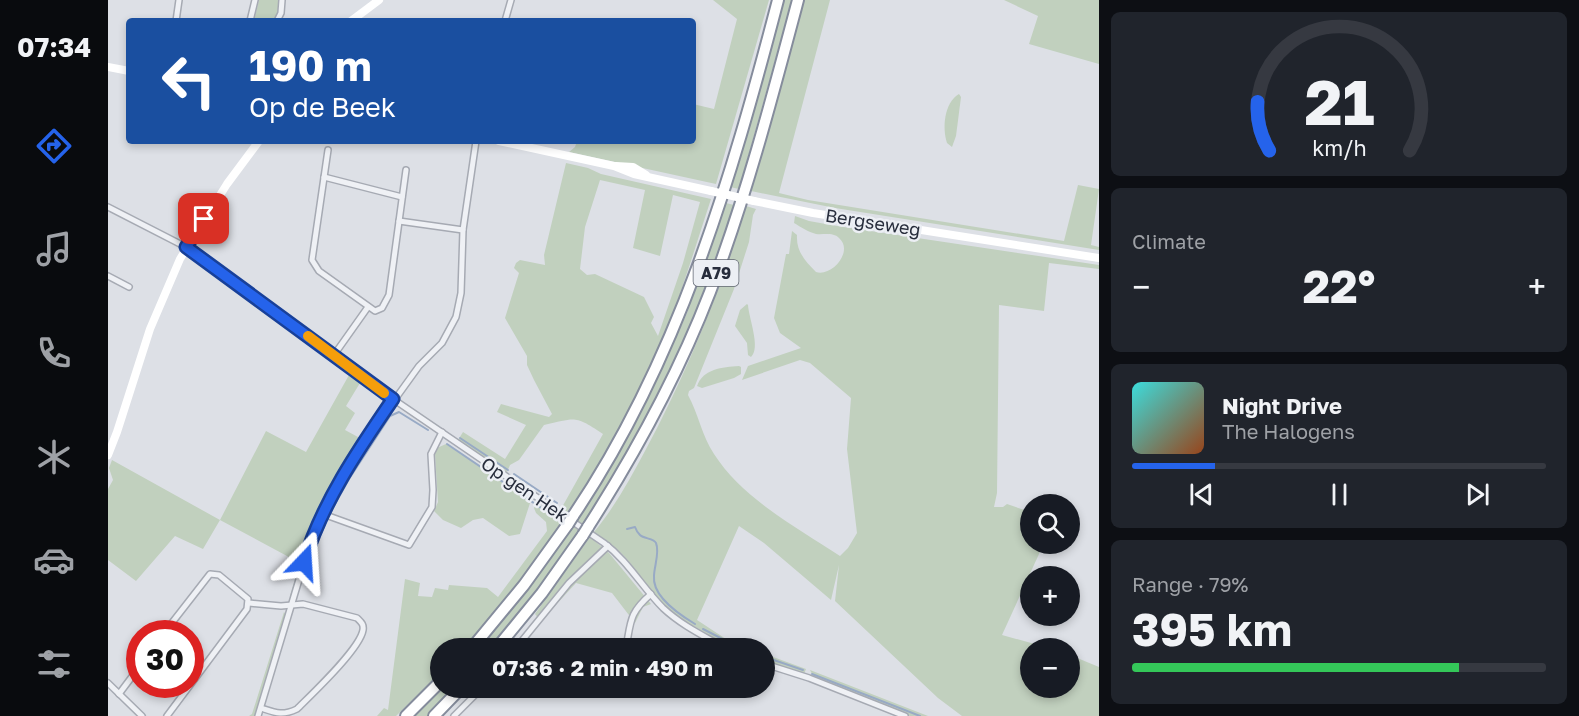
<!DOCTYPE html>
<meta charset="utf-8">
<style>
body{margin:0;font-family:"Golos Text",sans-serif;background:#20242c;color:#f1f3f6;height:100vh;display:flex;flex-direction:column;font-size:22px;white-space:nowrap}
*{box-sizing:border-box;margin:0}
p{font-size:20px;color:#9ea1a6}
.icon{flex:none;width:33px;height:33px;fill:none;stroke:currentColor;stroke-width:2;stroke-linecap:round;stroke-linejoin:round}
.map{position:relative;flex:1;overflow:hidden}
.drawer{display:flex;flex-direction:column;gap:12px;padding:12px;background:#0d0f14;width:480px}
.drawer>*{flex:none}
.guide{position:absolute;left:18px;top:18px;width:570px;height:126px;border-radius:6px;box-shadow:0 3px 9px #0003;background:#1a4fa0;color:#fff;overflow:hidden}
.buttons{position:absolute;left:912px;top:494px;display:grid;gap:12px}
.buttons a{display:grid;place-items:center;width:60px;height:60px;border-radius:50%;background:#171b24;box-shadow:0 3px 9px #0003;font-size:30px}
.speed{position:absolute;left:18px;top:620px;display:flex;gap:12px;font-size:30px;font-weight:700;text-align:center}
.speed>*{display:grid;place-content:center;width:78px;height:78px;border-radius:50%;background:#171b24;box-shadow:0 3px 9px #0003;line-height:1}
.speed .limit{border:9px solid #d22;background:#fff;color:#111}
.pin{position:absolute;display:grid;place-items:center;width:51px;height:51px;color:#fff;margin:-26px;border-radius:12px;box-shadow:0 3px 9px #0006}
.me{position:absolute;width:66px;margin:-33px;rotate:20deg;stroke-linejoin:round;filter:drop-shadow(0 0 4px #0008)}
.turn{display:flex;align-items:center;gap:21px;height:126px;padding:0 24px;font-size:27px}
.turn .icon{width:78px;height:78px;stroke-width:2.5}
.turn b{display:block;font-size:42px;line-height:51px}
.big{font-size:45px;font-weight:700;line-height:1.1}
.drawer .card{flex:1;display:flex;flex-direction:column;justify-content:center;gap:9px;min-width:0;padding:0 21px;border-radius:9px;background:#20242c}
.drawer .dial{align-items:center;gap:0}
.dial svg{height:156px;overflow:visible;fill:none;stroke:#363941;stroke-width:7;stroke-linecap:round;text-anchor:middle}
.dial text{fill:#f1f3f6;stroke:none}
.song{display:flex;align-items:center;gap:18px}
.cover{width:72px;height:72px;border-radius:9px;background:linear-gradient(135deg,hsl(180 70% 55%),hsl(20 70% 35%))}
.played{height:6px;border-radius:3px;background:linear-gradient(90deg,#2563eb 20%,#363941 20%)}
.keys{display:flex;justify-content:space-around;direction:ltr}
.heat{display:flex;justify-content:space-between;align-items:center;font-size:33px;direction:ltr}
.charge{height:9px;border-radius:4px;background:linear-gradient(90deg,#34c759 79%,#363941 0)}
.trip{position:absolute;left:322px;top:638px;width:345px;height:60px;border-radius:30px;background:#171b24;box-shadow:0 3px 9px #0003;font-weight:700;line-height:60px;text-align:center}
main{display:flex;flex:1;min-height:0}
.menu{display:flex;flex-direction:column;width:108px;justify-content:space-around;align-items:center;background:#090b0e;color:#9ea1a6}
.menu .icon{width:42px;height:42px}
.menu .on{color:#2563eb}
.menu b{font-size:27px;color:#f1f3f6}
.map>svg:first-child{display:block}
</style>
<main>
<nav class="menu">
<b>07:34</b>
<svg class="icon on" aria-label="directions" viewBox="0 0 24 24"><path d="M12 3l9 9-9 9-9-9zM9 14v-3h6M13 9l2 2-2 2"/></svg>
<svg class="icon" aria-label="music" viewBox="0 0 24 24"><path d="M9 18V5l10-2v13"/><circle cx="6" cy="18" r="3"/><circle cx="16" cy="16" r="3"/></svg>
<svg class="icon" aria-label="phone" viewBox="0 0 24 24"><path d="M5 4h4l2 5-3 2q2 4 5 5l2-3 5 2v4C11 20 4 13 5 4z"/></svg>
<svg class="icon" aria-label="climate" viewBox="0 0 24 24"><path d="M12 3v18M4 7l16 10M4 17L20 7"/></svg>
<svg class="icon" aria-label="car" viewBox="0 0 24 24"><path d="M5 17H2v-5l4-1 3-4h7l3 4 3 1v5h-3M9 17h6M6 11h13"/><circle cx="7" cy="17" r="2"/><circle cx="17" cy="17" r="2"/></svg>
<svg class="icon" aria-label="filters" viewBox="0 0 24 24"><path d="M4 7h16M4 17h16"/><circle cx="9" cy="7" r="2"/><circle cx="15" cy="17" r="2"/></svg>
</nav>
<div class="map">
<svg width="991" height="716" viewBox="0 0 991 716">
<rect width="100%" height="100%" fill="#dde0e6"/>
<g fill="#c1d0be" fill-rule="evenodd">
<path d="M 151,0 L 171,0 C 171,22 167,21 146,21 Z"/>
<path d="M 605,0 L 661,0 L 608,184 L 461,152 L 467,147 L 469,141 L 585,141 L 585,104 L 606,109 L 629,19 Z"/>
<path d="M 675,0 L 684,0 L 631,189 L 622,187 Z"/>
<path d="M 696,0 L 722,0 L 671,193 L 700,200 L 956,241 L 970,185 L 991,189 L 983,245 L 991,247 L 991,250 L 727,208 L 643,191 Z"/>
<path d="M 896,0 L 991,0 L 991,64 L 921,44 L 930,16 Z"/>
<path d="M 851,94 L 853,97 L 848,136 L 844,147 L 839,143 C 834,128 836,103 851,94 Z"/>
<path d="M 458,163 L 480,168 L 493,174 L 603,199 C 591,235 580,272 567,308 C 540,380 503,450 461,514 L 453,509 L 495,434 C 466,415 469,418 436,425 L 411,460 L 402,465 L 399,472 L 350,440 L 355,432 L 397,459 L 418,425 L 389,412 L 393,404 L 441,417 L 444,414 L 426,380 L 419,365 L 419,356 L 397,318 L 411,273 L 406,268 L 408,263 L 412,260 L 437,265 L 436,255 ZM 492,180 L 537,190 L 525,248 L 552,256 L 565,195 L 592,202 L 575,263 L 550,336 L 543,323 L 546,317 L 536,297 L 487,274 L 479,275 L 472,269 L 477,227 Z"/>
<path d="M 618,203 L 626,205 C 593,306 553,403 497,495 C 486,514 471,532 458,551 C 435,584 411,617 384,648 L 369,648 L 520,433 L 555,366 L 579,313 Z"/>
<path d="M 638,206 L 648,209 L 645,215 L 641,242 L 626,289 L 586,388 L 581,391 L 580,395 C 590,413 594,436 606,454 C 635,499 688,527 732,556 L 740,548 L 749,533 L 739,449 L 743,398 L 702,363 L 692,360 L 634,380 L 640,366 L 693,348 L 672,333 L 666,318 L 678,254 L 681,254 L 684,231 L 689,235 C 688,251 697,261 708,272 C 724,277 746,251 731,238 C 725,232 715,235 708,234 C 700,232 693,227 686,223 L 687,216 L 701,221 L 729,226 L 991,265 L 991,269 L 941,263 L 936,311 L 891,305 L 889,493 L 886,507 L 895,507 L 899,504 L 922,512 L 922,543 L 936,543 L 894,635 L 941,648 L 922,648 L 922,687 L 962,687 L 962,655 L 991,667 L 991,716 L 854,716 L 830,698 L 727,601 L 731,565 L 723,600 L 656,543 L 631,526 L 589,620 L 618,639 L 639,648 L 623,648 L 586,626 C 561,623 533,574 516,556 C 507,547 496,540 486,532 C 506,508 522,479 537,451 C 579,373 612,291 638,206 Z"/>
<path d="M 639,304 L 640,305 C 641,319 653,348 643,357 L 640,355 L 639,343 L 627,326 L 632,310 Z"/>
<path d="M 631,366 L 633,367 L 633,374 L 626,378 L 594,388 L 589,386 C 595,369 614,367 631,366 Z"/>
<path d="M 241,375 L 252,383 L 238,406 L 247,413 L 237,430 L 261,443 C 231,492 205,542 188,597 L 182,596 L 192,563 L 112,520 L 95,549 L 67,536 L 28,581 L 0,560 L 0,489 L 5,480 L 1,468 L 4,460 L 112,520 L 158,431 L 198,452 Z"/>
<path d="M 338,444 L 423,500 L 412,534 L 401,536 L 375,518 L 365,520 L 353,528 L 335,520 L 326,511 L 330,502 L 327,454 L 329,448 Z"/>
<path d="M 428,503 L 456,521 C 425,565 391,607 355,648 L 333,648 L 333,672 L 288,716 L 269,716 L 276,708 L 280,710 L 297,579 L 312,583 L 310,596 L 324,597 L 327,588 L 340,590 L 341,585 L 379,588 L 390,597 L 439,531 L 438,522 L 428,513 L 426,508 Z"/>
<path d="M 482,537 L 501,553 L 543,604 L 535,607 L 527,623 L 504,593 L 468,583 L 433,621 L 427,614 Z"/>
<path d="M 176,612 L 178,615 L 148,716 L 141,716 L 144,714 Z"/>
<path d="M 657,654 L 698,669 L 696,674 L 657,661 Z"/>
<path d="M 702,670 L 820,716 L 802,716 L 706,678 Z"/>
<path d="M 333,687 L 349,687 L 321,716 L 304,716 Z"/>
</g>
<g fill="none" stroke-linecap="round" stroke-linejoin="round">
<g stroke="#98aac5" stroke-width="2">
<path d="M 352,438 L 400,470"/>
<path d="M 339,444 L 442,514"/>
<path d="M 406,474 L 449,503"/>
<path d="M 222,513 L 241,479 L 282,416 L 291,412 L 320,430"/>
<path d="M 519,529 L 527,527 C 528,530 530,533 532,535 C 536,539 546,538 548,543 C 552,552 546,567 546,576 C 544,596 572,615 587,624"/>
<path d="M 197,579 L 207,547 L 218,522"/>
<path d="M 595,629 L 632,648"/>
<path d="M 657,657 L 695,670"/>
<path d="M 704,674 L 812,716"/>
</g>
<g stroke="#a6aab3" stroke-width="8">
<g id="street">
<path d="M 68,21 L 71,0"/>
<path d="M 142,21 L 147,0"/>
<path d="M 169,21 L 173,13 L 174,0"/>
<path d="M 397,21 L 403,0"/>
<path d="M 220,150 L 204,260 L 211,271 L 267,311 L 274,308 L 281,295 L 298,170"/>
<path d="M 216,177 L 294,197"/>
<path d="M 0,207 L 78,247 L 285,399 L 496,543 C 520,561 534,587 555,608 C 573,625 596,636 617,648"/>
<path d="M 291,221 L 355,230"/>
<path d="M 0,276 L 21,287"/>
<path d="M 226,355 L 260,307"/>
<path d="M 215,514 L 301,545 L 324,507 L 325,490 L 323,454 L 334,432"/>
<path d="M 141,603 L 173,606 L 195,604 L 249,618 C 253,622 256,624 255,630 C 252,649 204,694 189,709 C 174,716 168,713 153,708"/>
<path d="M 56,633 L 102,574 L 111,575 L 140,599 L 139,609 L 59,716"/>
<path d="M 408,648 L 461,583 L 500,546"/>
<path d="M 518,648 C 523,621 521,613 543,594"/>
<path d="M 657,664 L 701,678 L 797,716"/>
<path d="M 0,683 L 34,716"/>
<path d="M 11,694 L 32,666"/>
<path d="M 150,716 L 202,543 L 215,514 L 254,445 L 311,366 L 334,343 L 348,317 L 353,293 L 355,230 L 368,141"/>
<path d="M 346,716 L 375,687"/>
</g>
</g>
<g stroke="#858c9c" stroke-width="14">
<g id="highway">
<path d="M 465,516 C 570,361 623,180 670,0"/>
<path d="M 480,527 C 528,452 570,375 602,292 C 638,197 664,98 690,0"/>
<path d="M 364,648 L 416,585 L 460,524"/>
<path d="M 389,648 L 434,593 L 475,535"/>
<path d="M 298,716 L 333,681"/>
<path d="M 326,716 L 354,687"/>
</g>
</g>
<use href="#street" stroke="#eff1f5" stroke-width="5"/>
<g stroke="#fff" stroke-width="8">
<path d="M 243,21 L 271,0"/>
<path d="M 0,67 L 21,71"/>
<path d="M 391,141 L 506,166 L 526,174 L 603,191"/>
<path d="M 508,166 L 525,167 L 538,175"/>
<path d="M 646,201 L 705,213 L 991,258"/>
<path d="M 0,455 L 9,432 L 42,329 L 72,259 L 119,184 L 151,141"/>
</g>
<use href="#highway" stroke="#fff" stroke-width="10"/>
<g stroke="#858c9c" stroke-width="14" stroke-linecap="butt">
<g id="highway-bridge">
<path d="M 460,524 L 465,516"/>
<path d="M 475,535 L 480,527"/>
</g>
</g>
<path stroke="#fff" stroke-width="8" d="M 603,191 L 646,201"/>
<use href="#highway-bridge" stroke="#fff" stroke-width="10"/>
</g>
<g fill="none" stroke-linecap="round" stroke-linejoin="round">
<g stroke="#184099" stroke-width="15">
<path id="route" d="M 96,219 L 78,247 L 285,399 C 250,450 214,503 196,562"/>
</g>
<use href="#route" stroke="#2563eb" stroke-width="10"/>
<path stroke="#f59e0b" stroke-width="10" d="M 200,336 L 276,393"/>
</g>
<g text-anchor="middle" dominant-baseline="central" stroke-width="5" stroke-linejoin="round" paint-order="stroke">
<rect fill="#eceff4" stroke="#626773" stroke-width="1.5" x="585.5" y="260" width="45" height="26" rx="4.5"/>
<g font-size="16" font-weight="bold" fill="#272d3c">
<text x="608" y="273">A79</text>
</g>
<g font-size="18" fill="#272d3c" stroke="#eceff4">
<text transform="translate(765 222) rotate(9)">Bergseweg</text>
<text transform="translate(417 489) rotate(34)">Op gen Hek</text>
</g>
</g>
</svg>
<div class="buttons">
<a><svg class="icon" aria-label="search" viewBox="0 0 24 24"><circle cx="10" cy="10" r="6"/><path d="M15 15l6 6"/></svg></a>
<a>+</a>
<a>−</a>
</div>
<div class="speed"><div class="limit">30</div></div>
<div class="pin" style="left:96px;top:219px;background:#d93025"><svg class="icon" aria-label="arrive" viewBox="0 0 24 24"><path d="M6 21V4h12l-3 4 3 4H6"/></svg></div>
<svg class="me" style="left:196px;top:562px" viewBox="-20 -20 40 40"><path d="M0-17L14 15 0 8-14 15z" fill="#2563eb" stroke="#fff" stroke-width="4"/></svg>
<div class="trip">07:36 · 2 min · 490 m</div>
<div class="guide">
<div class="turn"><svg class="icon" aria-label="left" viewBox="0 0 24 24"><path d="M17 20v-9H6M10 6l-5 5 5 5"/></svg><div><b>190 m</b>Op de Beek</div></div>
</div>
</div>
<section class="drawer">
<div class="card dial"><svg viewBox="0 0 100 80">
<path d="M14 69A42 42 0 1 1 86 69"/>
<path d="M14 69A42 42 0 0 1 8 44" stroke="#2563eb"/>
<text x="50" y="56" font-size="32" font-weight="700">21</text>
<text x="50" y="72" font-size="11">km/h</text>
</svg></div>
<div class="card"><p>Climate</p>
<div class="heat"><a>−</a><b class="big">22°</b><a>+</a></div>
</div>
<div class="card">
<div class="song"><i class="cover"></i><div><b>Night Drive</b><p>The Halogens</p></div></div>
<div class="played"></div>
<div class="keys"><svg class="icon" aria-label="previous" viewBox="0 0 24 24"><path d="M18 5L8 12l10 7zM5 5v14"/></svg><svg class="icon" aria-label="pause" viewBox="0 0 24 24"><path d="M8 5v14M16 5v14"/></svg><svg class="icon" aria-label="next" viewBox="0 0 24 24"><path d="M6 5l10 7-10 7zM19 5v14"/></svg></div>
</div>
<div class="card"><p>Range · 79%</p><b class="big">395 km</b><div class="charge"></div></div>
</section>
</main>
